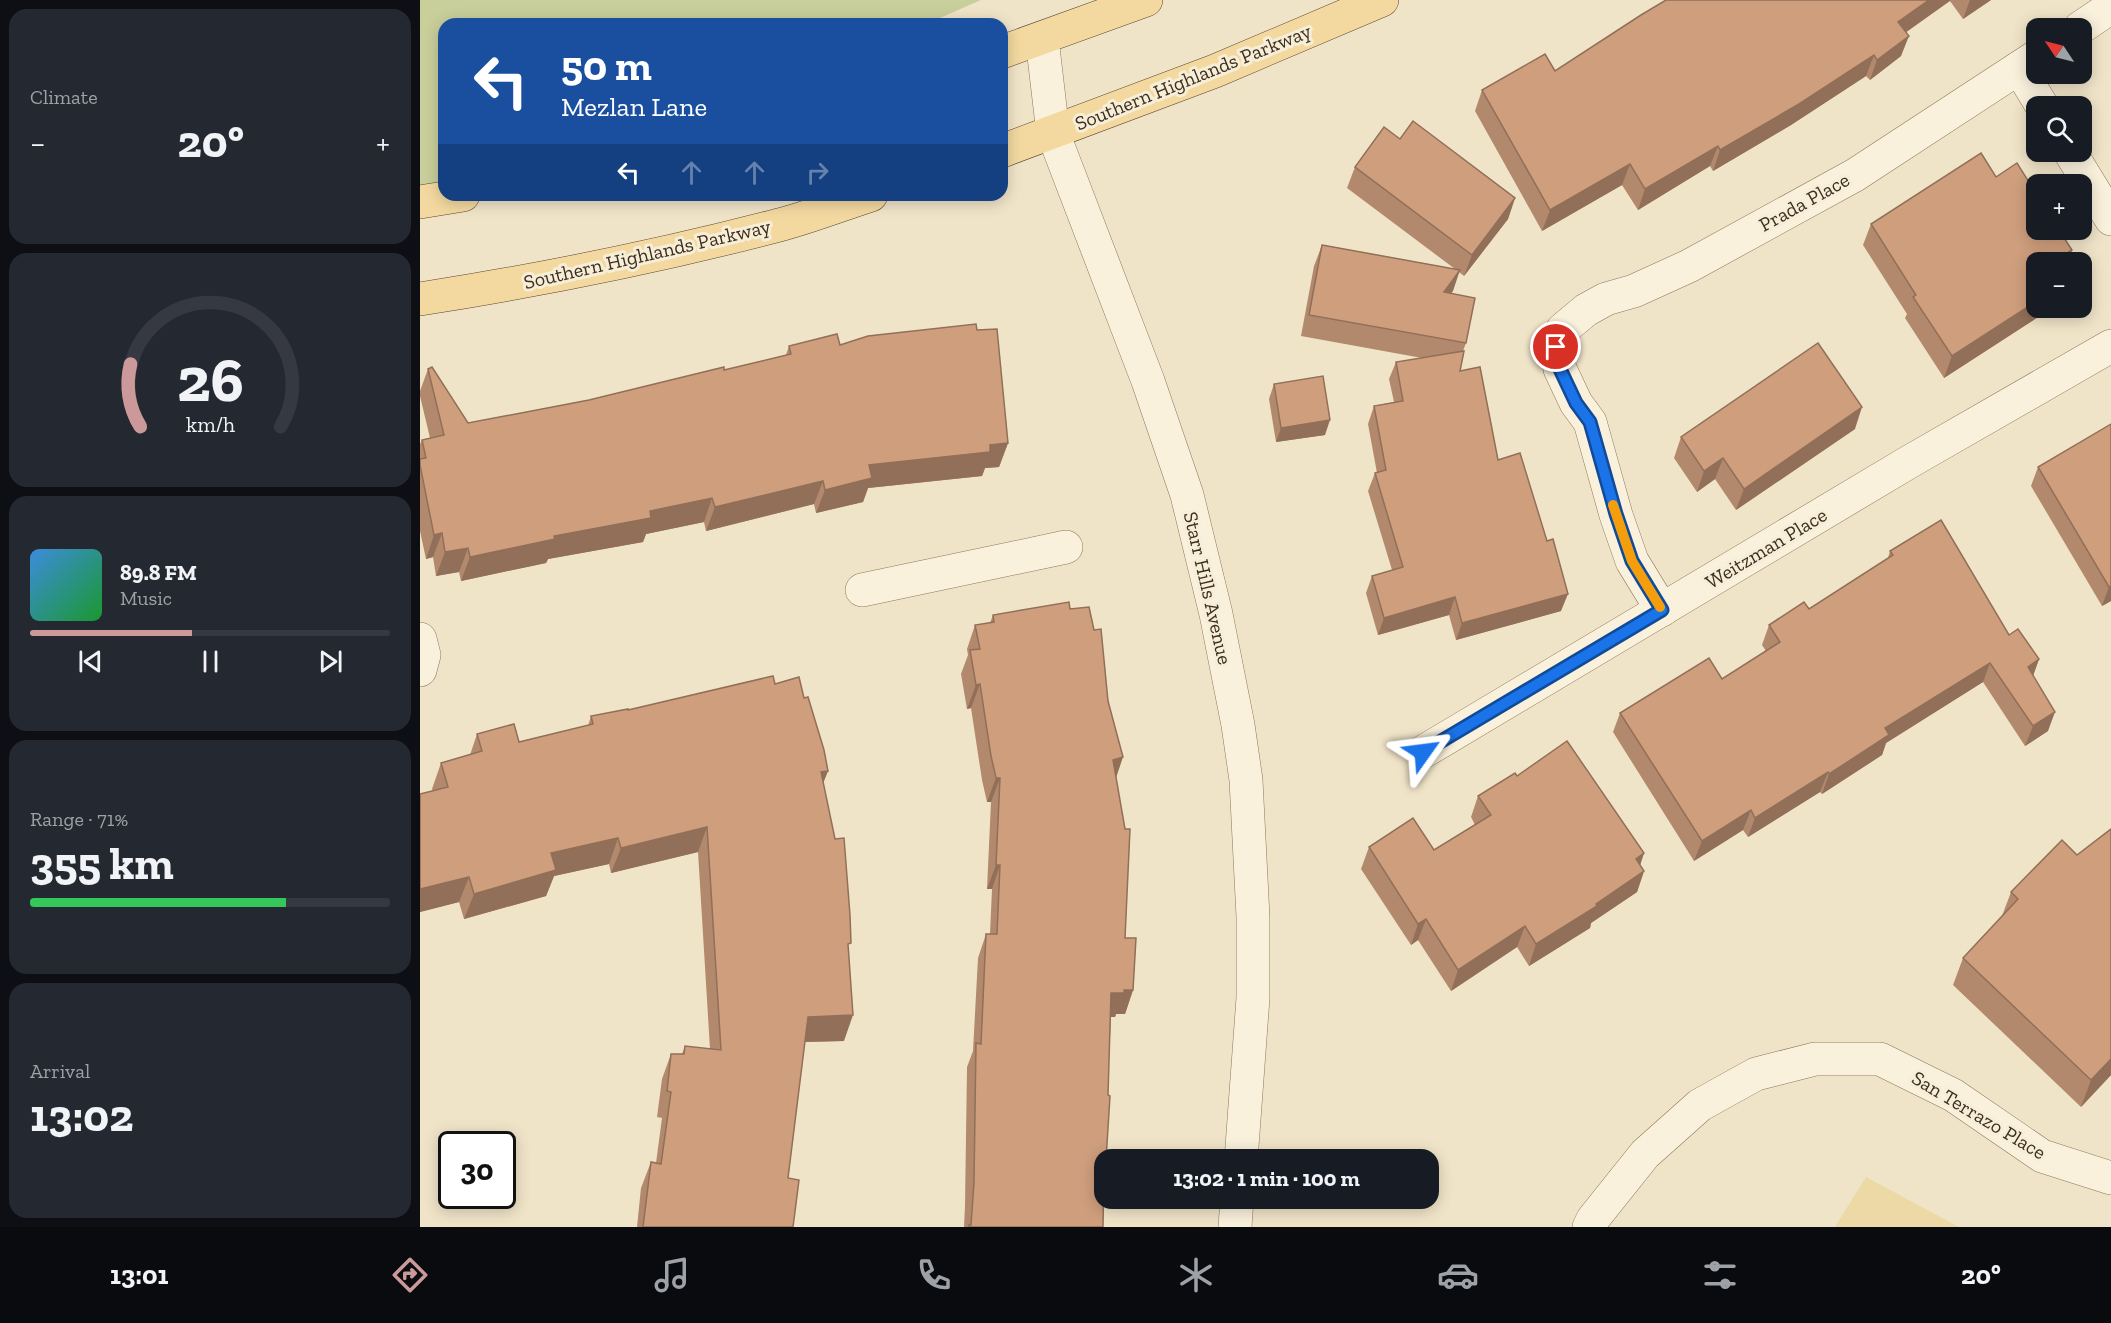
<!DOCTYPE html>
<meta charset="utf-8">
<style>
body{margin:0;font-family:"Zilla Slab",serif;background:#242831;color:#f1f3f6;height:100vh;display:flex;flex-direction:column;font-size:22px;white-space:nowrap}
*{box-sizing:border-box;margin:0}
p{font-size:20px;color:#9ea1a6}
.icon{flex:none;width:33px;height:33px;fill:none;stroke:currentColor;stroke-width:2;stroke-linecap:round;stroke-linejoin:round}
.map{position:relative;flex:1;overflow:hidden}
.details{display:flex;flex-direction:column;gap:9px;padding:9px;background:#0d0f14;width:420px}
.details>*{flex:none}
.hud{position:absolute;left:18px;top:18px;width:570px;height:183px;border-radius:18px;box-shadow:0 3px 15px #0003;background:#1a4fa0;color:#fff;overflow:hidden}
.needle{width:39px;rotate:305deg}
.controls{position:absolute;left:1606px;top:18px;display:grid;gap:12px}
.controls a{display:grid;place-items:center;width:66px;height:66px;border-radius:12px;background:#171b24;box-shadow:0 3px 15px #0003;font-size:30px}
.speed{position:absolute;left:18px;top:1131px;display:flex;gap:12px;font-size:30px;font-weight:700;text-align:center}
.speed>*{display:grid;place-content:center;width:78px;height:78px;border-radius:50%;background:#171b24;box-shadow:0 3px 15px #0003;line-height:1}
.speed .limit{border:3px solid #111;border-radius:9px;background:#fff;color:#111}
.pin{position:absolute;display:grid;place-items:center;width:51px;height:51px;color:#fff;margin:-26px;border:3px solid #fff;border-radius:50%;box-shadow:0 2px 6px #0007}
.me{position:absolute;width:66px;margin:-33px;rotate:59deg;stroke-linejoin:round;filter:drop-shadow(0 0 4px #0008)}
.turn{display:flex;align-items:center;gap:21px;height:126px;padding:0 24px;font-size:27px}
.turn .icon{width:78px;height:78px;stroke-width:2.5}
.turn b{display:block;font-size:42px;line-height:51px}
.lanes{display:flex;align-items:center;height:57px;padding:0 24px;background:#0003;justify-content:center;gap:30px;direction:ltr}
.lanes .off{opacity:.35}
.big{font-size:45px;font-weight:700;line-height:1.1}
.details .tile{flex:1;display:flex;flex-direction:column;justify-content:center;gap:9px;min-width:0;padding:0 21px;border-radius:18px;background:#242831}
.details .dial{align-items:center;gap:0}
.dial svg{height:156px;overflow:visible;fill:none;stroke:#363941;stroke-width:7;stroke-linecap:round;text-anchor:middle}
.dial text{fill:#f1f3f6;stroke:none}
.song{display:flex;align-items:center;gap:18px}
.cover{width:72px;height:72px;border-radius:9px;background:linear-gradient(135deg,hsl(210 70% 55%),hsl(130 70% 35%))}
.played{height:6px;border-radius:3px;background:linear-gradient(90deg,#cc999b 45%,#363941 45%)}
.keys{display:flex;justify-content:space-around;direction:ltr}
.heat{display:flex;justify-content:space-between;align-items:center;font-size:33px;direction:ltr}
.charge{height:9px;border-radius:4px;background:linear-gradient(90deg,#34c759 71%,#363941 0)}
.trip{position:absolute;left:674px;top:1149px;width:345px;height:60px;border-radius:18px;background:#171b24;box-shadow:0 3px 15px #0003;font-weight:700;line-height:60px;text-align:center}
.tabs{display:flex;height:96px;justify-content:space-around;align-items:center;background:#090b0e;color:#9ea1a6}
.tabs .icon{width:42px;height:42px}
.tabs .on{color:#cc999b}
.tabs b{font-size:27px;color:#f1f3f6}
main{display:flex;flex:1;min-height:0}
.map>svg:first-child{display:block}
</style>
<main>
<section class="details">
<div class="tile"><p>Climate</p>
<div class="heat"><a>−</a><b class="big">20°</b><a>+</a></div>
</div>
<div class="tile dial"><svg viewBox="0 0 100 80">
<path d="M14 69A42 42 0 1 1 86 69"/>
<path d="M14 69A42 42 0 0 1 9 37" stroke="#cc999b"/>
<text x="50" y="56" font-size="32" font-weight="700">26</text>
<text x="50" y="72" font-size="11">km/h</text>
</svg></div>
<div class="tile">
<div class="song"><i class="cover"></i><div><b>89.8 FM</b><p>Music</p></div></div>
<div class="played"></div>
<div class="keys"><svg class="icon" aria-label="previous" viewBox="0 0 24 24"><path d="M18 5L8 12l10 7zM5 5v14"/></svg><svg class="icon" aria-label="pause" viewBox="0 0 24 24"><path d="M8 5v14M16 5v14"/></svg><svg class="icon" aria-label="next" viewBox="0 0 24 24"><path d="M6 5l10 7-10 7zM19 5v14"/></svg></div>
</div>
<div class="tile"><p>Range · 71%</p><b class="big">355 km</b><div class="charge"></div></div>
<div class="tile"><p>Arrival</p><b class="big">13:02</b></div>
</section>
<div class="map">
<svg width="1691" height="1227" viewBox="0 0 1691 1227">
<rect width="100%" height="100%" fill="#f0e4c8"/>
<path fill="#c9cf9b" d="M 0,0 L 561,0 L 506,24 L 24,24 L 24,185 L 0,189 Z"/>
<path fill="#ecd9a5" d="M 1446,1177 L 1539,1227 L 1415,1227 Z"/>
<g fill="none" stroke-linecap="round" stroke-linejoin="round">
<g stroke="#8d765c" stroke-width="34">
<g id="minor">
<path d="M 1660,28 L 1691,7"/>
<path d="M 622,39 L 633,133 L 728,381 L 767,495 L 796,614 L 818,725 L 826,780 L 833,917 L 833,998 L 821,1160"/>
<path d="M 1599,68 L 1622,106"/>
<path d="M 1650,152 L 1691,219"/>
<path d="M 442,590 L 646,547"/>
<path d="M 1242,610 L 1212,561 L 1196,515 L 1170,422 L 1156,403 L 1140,369 L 1136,347 L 1142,330 L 1166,310 L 1186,299 L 1214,291 L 1269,266 L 1435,175 L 1617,56"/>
<path d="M 0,639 L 4,655 L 0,670"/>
<path d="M 1003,752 L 1489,462 L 1691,346"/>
<path d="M 815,1227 L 817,1198"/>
<path d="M 1169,1227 L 1173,1219 L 1225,1154 L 1280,1105 L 1336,1074 L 1395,1059 L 1460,1059 L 1533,1095 L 1622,1156 L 1691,1178"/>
</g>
</g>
<g stroke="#5b4430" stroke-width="34">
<g id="major">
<path d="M 582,52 L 726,0"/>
<path d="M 582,151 L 795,71 L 962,0"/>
<path d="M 0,202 L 43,195"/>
<path d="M 0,299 C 121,280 241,256 359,225 C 390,217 420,205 451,195"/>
</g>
</g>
<use href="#minor" stroke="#faf1dc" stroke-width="33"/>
<use href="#major" stroke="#f3d9a0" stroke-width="33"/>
</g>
<g fill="#b2896c">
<path d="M 1246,0 L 1571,0 L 1543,19 L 1530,1 L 1486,32 L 1481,56 L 1450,80 L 1446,76 L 1371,125 L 1293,171 L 1290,166 L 1218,210 L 1202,185 L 1122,231 L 1055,111 L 1062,90 L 1135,71 Z"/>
<path d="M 980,139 L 1095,198 L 1088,219 L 1044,276 L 1039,272 L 1031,293 L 1046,343 L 1043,351 L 1040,371 L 1141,611 L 1036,640 L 1029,615 L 958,635 L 946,593 L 952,576 L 972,570 L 948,491 L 955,473 L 957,473 L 948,424 L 954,406 L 974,402 L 969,379 L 976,362 L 1002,358 L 881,336 L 894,266 L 902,245 L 1035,269 L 927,188 L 935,167 Z"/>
<path d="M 1576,177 L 1652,250 L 1648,262 L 1617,262 L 1617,308 L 1632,308 L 1524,378 L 1485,318 L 1487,314 L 1443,245 L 1451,224 Z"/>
<path d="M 557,330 L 588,443 L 579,467 L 565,468 L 562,476 L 448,488 L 443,502 L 396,513 L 394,504 L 286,531 L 284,522 L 226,534 L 223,542 L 128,559 L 126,563 L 41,581 L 39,572 L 16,576 L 13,557 L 6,559 L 0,531 L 0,444 L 2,440 L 10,438 L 0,396 L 0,391 L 8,369 L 48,423 L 169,400 L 304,370 L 366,355 L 369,346 L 420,345 Z"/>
<path d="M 854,384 L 905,435 L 856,442 L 849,399 Z"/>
<path d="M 1691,424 L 1691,601 L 1682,606 L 1611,486 L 1618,467 Z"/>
<path d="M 1435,429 L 1316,510 L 1295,479 L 1277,492 L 1254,458 L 1261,437 Z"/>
<path d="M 1470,551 L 1589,635 L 1619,659 L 1613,675 L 1628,731 L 1605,746 L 1563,682 L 1466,743 L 1462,755 L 1402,794 L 1400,792 L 1328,837 L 1323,830 L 1274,861 L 1193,732 L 1200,713 L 1302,679 L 1346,651 L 1342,645 L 1349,625 L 1389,609 L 1468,558 Z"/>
<path d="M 650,609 L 688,701 L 696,776 L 705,938 L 713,990 L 705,1014 L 696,1014 L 695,1017 L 691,1017 L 684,1160 L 683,1227 L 544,1227 L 545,1206 L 547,1067 L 553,1051 L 558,958 L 566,934 L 570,934 L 572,889 L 567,889 L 571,802 L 567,802 L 562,780 L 551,708 L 547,709 L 541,674 L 548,655 L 547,649 L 555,625 L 570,623 L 573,615 Z"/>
<path d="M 355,684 L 384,698 L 408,771 L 403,783 L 428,950 L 424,1041 L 385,1042 L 368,1178 L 373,1227 L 217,1227 L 221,1188 L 231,1162 L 236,1163 L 242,1118 L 237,1117 L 242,1079 L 251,1054 L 262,1054 L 265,1046 L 290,1049 L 278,852 L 191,873 L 189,864 L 134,876 L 126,896 L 44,919 L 39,902 L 0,912 L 0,794 L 13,791 L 12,789 L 21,763 L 50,755 L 57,734 L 99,742 L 168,726 L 171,716 L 208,710 Z"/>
<path d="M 1097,776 L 1224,853 L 1220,865 L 1224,871 L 1217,892 L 1171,923 L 1170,928 L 1109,966 L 1097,947 L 1031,991 L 998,940 L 991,945 L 941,869 L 949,847 L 1014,850 L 1055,825 L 1051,817 L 1058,796 Z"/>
<path d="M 1642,840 L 1691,1075 L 1661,1107 L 1533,985 L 1543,958 L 1582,916 L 1591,892 Z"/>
</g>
<g fill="#916f58">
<path d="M 1509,0 L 1531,0 L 1471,43 L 1478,22 Z"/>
<path d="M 1550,0 L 1571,0 L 1543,19 Z"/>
<path d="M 1489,36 L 1481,56 L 1450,80 L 1457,60 Z"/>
<path d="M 1454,55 L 1446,76 L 1371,125 L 1293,171 L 1300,150 Z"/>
<path d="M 1298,146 L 1290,166 L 1218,210 L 1225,189 Z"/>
<path d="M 1210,164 L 1202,185 L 1122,231 L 1130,210 Z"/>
<path d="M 1095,198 L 1088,219 L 1044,276 L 1052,255 Z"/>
<path d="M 1652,250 L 1648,262 L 1633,262 Z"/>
<path d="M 1040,270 L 1033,291 L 1016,313 L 1024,292 Z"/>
<path d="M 1617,301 L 1617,308 L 1632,308 L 1524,378 L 1532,356 Z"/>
<path d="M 1442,407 L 1435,429 L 1316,510 L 1324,489 Z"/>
<path d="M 910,420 L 905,435 L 856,442 L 861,428 Z"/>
<path d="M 588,443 L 579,467 L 565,468 L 562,476 L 448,488 L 443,502 L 396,513 L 405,490 L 449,465 L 570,445 Z"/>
<path d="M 1303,458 L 1295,479 L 1277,492 L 1284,471 Z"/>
<path d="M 403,481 L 394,504 L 286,531 L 295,507 Z"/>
<path d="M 292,498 L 284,522 L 226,534 L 223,542 L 128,559 L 126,563 L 41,581 L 50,557 L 230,511 Z"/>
<path d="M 22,533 L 13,557 L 6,559 L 14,535 Z"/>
<path d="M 48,548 L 39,572 L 16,576 L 25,552 Z"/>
<path d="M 1691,586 L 1691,601 L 1682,606 L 1689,587 Z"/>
<path d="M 1148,594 L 1141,611 L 1036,640 L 1042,623 Z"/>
<path d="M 1035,597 L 1029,615 L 958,635 L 964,618 Z"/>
<path d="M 1619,659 L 1612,679 L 1608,667 Z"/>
<path d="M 1570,663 L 1563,682 L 1466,743 L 1462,755 L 1402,794 L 1409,774 L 1465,728 Z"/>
<path d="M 560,684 L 551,708 L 547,709 L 556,685 Z"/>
<path d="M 1635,712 L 1628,731 L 1605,746 L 1613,726 Z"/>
<path d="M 703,757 L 695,781 L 693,760 Z"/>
<path d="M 408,771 L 398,796 L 401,772 Z"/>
<path d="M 1408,772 L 1400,792 L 1328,837 L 1335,818 Z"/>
<path d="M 576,778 L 580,778 L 571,802 L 567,802 Z"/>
<path d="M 1331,810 L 1323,830 L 1274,861 L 1282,841 Z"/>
<path d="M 287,827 L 278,852 L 191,873 L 201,848 Z"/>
<path d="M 198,838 L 189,864 L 134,876 L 126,896 L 44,919 L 54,894 L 131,853 Z"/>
<path d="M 1224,853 L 1217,875 L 1216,859 Z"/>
<path d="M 576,865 L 580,865 L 572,889 L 567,889 Z"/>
<path d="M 1224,871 L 1217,892 L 1171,923 L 1170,928 L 1109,966 L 1116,944 Z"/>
<path d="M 49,877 L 39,902 L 0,912 L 0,889 Z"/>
<path d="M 1006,919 L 998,940 L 991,945 L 998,924 Z"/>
<path d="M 1105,926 L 1097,947 L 1031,991 L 1038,970 Z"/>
<path d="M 704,990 L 713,990 L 705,1014 L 696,1014 L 695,1017 L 683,1017 L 691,993 Z"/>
<path d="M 433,1015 L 424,1041 L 379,1042 L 388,1017 Z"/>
<path d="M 1691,1059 L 1691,1075 L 1661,1107 L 1671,1080 Z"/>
</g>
<g fill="#cf9f7d" stroke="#916f58" stroke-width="1.5">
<path d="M 1246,0 L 1509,0 L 1478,22 L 1489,36 L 1457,60 L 1454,55 L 1379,104 L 1300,150 L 1298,146 L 1225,189 L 1210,164 L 1130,210 L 1062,90 L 1125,54 L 1135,71 L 1221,15 Z"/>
<path d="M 993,121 L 1095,198 L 1052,255 L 935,167 L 964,127 L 980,139 Z"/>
<path d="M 1561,153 L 1576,177 L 1597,163 L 1617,195 L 1617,230 L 1639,230 L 1652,250 L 1633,262 L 1617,262 L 1617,301 L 1532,356 L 1493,297 L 1496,295 L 1451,224 Z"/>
<path d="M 902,245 L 1040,270 L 1024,292 L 1055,298 L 1046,343 L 889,315 Z"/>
<path d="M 556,324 L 557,330 L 577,329 L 588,443 L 570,445 L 570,452 L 449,465 L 452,478 L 405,490 L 403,481 L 295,507 L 292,498 L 230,511 L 231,518 L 134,536 L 135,539 L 50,557 L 48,548 L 25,552 L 22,533 L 14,535 L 0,465 L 0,459 L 6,458 L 2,440 L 24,435 L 8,369 L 12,367 L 48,423 L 169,400 L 304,367 L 304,370 L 371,354 L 369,346 L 417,334 L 420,345 L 448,336 Z"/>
<path d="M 1398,343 L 1442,407 L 1324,489 L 1303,458 L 1284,471 L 1261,437 Z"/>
<path d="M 1044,351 L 1040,371 L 1060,367 L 1078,460 L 1100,453 L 1127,541 L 1133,539 L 1148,594 L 1042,623 L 1035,597 L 964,618 L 952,576 L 983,567 L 955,473 L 966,470 L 954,406 L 983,401 L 976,362 Z"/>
<path d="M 903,376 L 910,420 L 861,428 L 854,384 Z"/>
<path d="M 1691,424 L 1691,586 L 1689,587 L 1618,467 Z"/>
<path d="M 1521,520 L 1589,635 L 1598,629 L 1619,659 L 1608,667 L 1635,712 L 1613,726 L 1570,663 L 1465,728 L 1469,735 L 1409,774 L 1408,772 L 1335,818 L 1331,810 L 1282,841 L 1200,713 L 1289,658 L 1302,679 L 1360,642 L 1349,625 L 1384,602 L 1389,609 L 1473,555 L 1470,551 Z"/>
<path d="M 649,602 L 650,609 L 669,607 L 674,630 L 681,629 L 688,701 L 703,757 L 693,760 L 705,829 L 710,829 L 705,938 L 716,938 L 713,990 L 704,990 L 704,993 L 691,993 L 688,1095 L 690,1096 L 686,1160 L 684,1160 L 683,1227 L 549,1227 L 549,1225 L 551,1225 L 554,1182 L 556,1043 L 561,1044 L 566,934 L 577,934 L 580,865 L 576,865 L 580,778 L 576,778 L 571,756 L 560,684 L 556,685 L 550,650 L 560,649 L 555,625 L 574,622 L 573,615 Z"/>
<path d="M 353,676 L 355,684 L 379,677 L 384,698 L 388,697 L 404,750 L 408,771 L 401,772 L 415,839 L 424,838 L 430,915 L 431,943 L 428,944 L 433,1015 L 388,1017 L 368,1178 L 379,1180 L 373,1227 L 223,1227 L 231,1162 L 241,1164 L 251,1092 L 247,1091 L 251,1054 L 264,1054 L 265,1046 L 301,1050 L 287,827 L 201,848 L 198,838 L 131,853 L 136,870 L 54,894 L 49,877 L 0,889 L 0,794 L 28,787 L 21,763 L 62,751 L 57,734 L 94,724 L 99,742 L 173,724 L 171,716 L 208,709 L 208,710 Z"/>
<path d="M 1147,741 L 1224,853 L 1216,859 L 1224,871 L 1176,904 L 1177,906 L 1116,944 L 1105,926 L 1038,970 L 1006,919 L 998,924 L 949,847 L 993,818 L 1014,850 L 1071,815 L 1058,796 L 1095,773 L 1097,776 Z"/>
<path d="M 1691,829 L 1691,1059 L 1671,1080 L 1543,958 L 1598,899 L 1591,892 L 1642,840 L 1657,855 Z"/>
</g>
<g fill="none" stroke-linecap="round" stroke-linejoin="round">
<g stroke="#114b97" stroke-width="15">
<path id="route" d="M 1003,752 L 1242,610 L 1212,561 L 1196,514 L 1170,422 L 1156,403 L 1140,369 L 1136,347"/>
</g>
<use href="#route" stroke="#1a73e8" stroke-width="10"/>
<path stroke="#f59e0b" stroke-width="10" d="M 1193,505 L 1212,561 L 1240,607"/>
</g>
<g text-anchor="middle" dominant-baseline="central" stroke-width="6" stroke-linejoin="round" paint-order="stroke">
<g font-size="20" fill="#3d2e20" stroke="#f7eed8">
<text transform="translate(773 77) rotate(-22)">Southern Highlands Parkway</text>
<text transform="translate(1384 202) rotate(-29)">Prada Place</text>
<text transform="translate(227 254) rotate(-13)">Southern Highlands Parkway</text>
<text transform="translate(1346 548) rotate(-31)">Weitzman Place</text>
<text transform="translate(788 588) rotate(77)">Starr Hills Avenue</text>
<text transform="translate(1559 1115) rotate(31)">San Terrazo Place</text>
</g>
</g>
</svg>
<div class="controls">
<a><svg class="needle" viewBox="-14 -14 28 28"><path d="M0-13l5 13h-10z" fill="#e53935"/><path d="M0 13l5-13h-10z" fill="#9ea1a6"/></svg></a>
<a><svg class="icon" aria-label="search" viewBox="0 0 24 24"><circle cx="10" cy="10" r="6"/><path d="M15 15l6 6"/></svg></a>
<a>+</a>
<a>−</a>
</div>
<div class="speed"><div class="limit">30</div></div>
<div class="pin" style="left:1136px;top:347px;background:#d93025"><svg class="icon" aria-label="arrive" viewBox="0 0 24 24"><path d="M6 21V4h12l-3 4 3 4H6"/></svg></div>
<svg class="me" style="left:1003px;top:752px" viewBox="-20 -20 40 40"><path d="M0-17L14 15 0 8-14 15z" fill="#1a73e8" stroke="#fff" stroke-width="4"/></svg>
<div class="trip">13:02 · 1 min · 100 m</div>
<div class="hud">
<div class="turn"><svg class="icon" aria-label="left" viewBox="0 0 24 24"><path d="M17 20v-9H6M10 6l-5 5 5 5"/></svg><div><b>50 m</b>Mezlan Lane</div></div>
<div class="lanes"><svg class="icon" aria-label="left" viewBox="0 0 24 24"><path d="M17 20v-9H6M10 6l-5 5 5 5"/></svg><svg class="icon off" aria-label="ahead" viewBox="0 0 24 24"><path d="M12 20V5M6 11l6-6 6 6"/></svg><svg class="icon off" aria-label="ahead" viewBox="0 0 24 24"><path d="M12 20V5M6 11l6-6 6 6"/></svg><svg class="icon off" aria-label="right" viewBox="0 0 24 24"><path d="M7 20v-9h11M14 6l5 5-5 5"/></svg></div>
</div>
</div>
</main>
<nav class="tabs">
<b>13:01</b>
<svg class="icon on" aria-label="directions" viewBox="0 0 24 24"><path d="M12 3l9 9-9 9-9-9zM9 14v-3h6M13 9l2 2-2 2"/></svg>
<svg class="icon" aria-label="music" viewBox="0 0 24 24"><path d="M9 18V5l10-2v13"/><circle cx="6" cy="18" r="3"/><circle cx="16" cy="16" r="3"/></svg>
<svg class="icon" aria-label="phone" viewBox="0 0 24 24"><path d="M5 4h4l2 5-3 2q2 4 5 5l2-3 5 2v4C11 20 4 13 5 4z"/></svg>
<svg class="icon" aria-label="climate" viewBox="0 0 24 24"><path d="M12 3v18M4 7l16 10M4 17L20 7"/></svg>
<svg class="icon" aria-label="car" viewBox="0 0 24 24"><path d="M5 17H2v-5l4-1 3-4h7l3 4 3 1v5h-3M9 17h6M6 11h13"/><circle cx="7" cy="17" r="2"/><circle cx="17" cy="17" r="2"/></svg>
<svg class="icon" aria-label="filters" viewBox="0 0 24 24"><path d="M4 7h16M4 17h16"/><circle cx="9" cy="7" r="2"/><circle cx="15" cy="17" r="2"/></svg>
<b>20°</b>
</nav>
